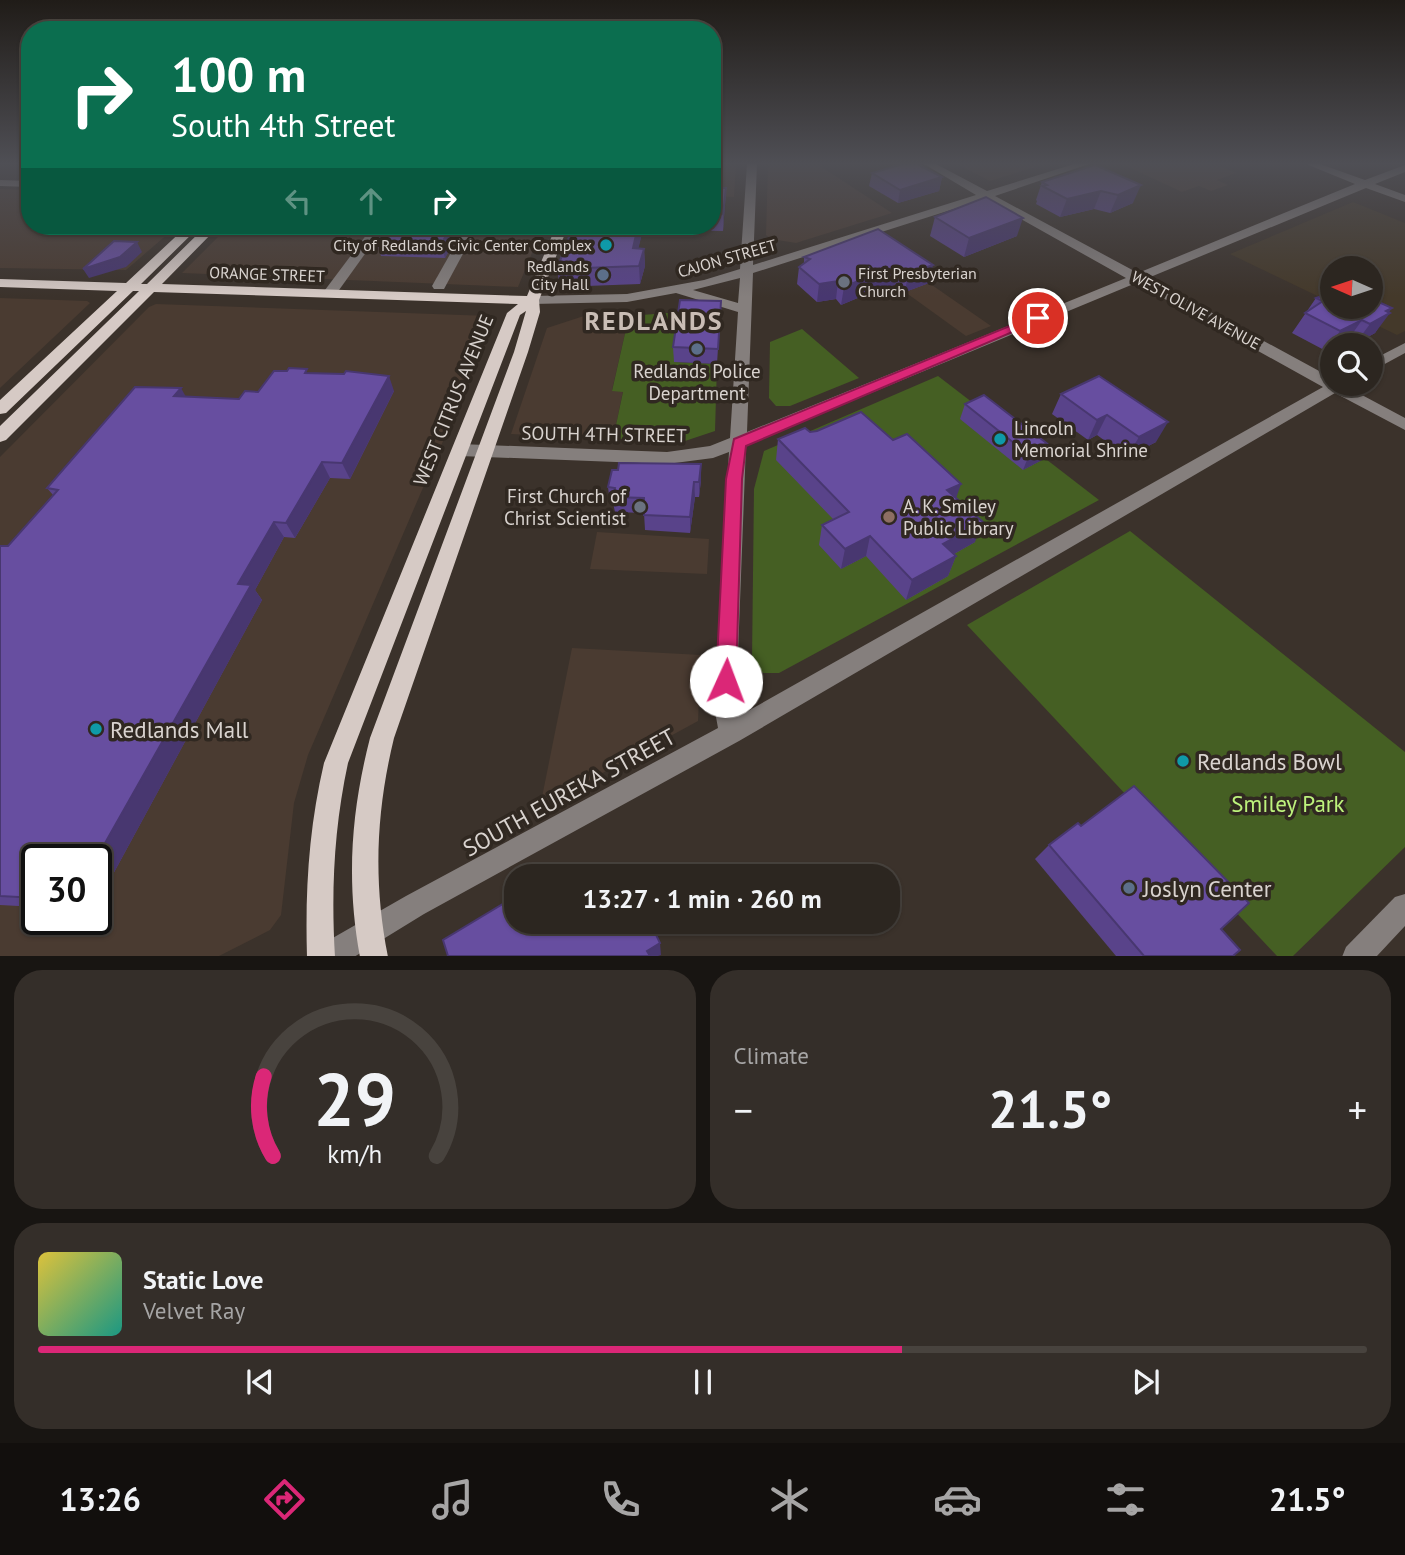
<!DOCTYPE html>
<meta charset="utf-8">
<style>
body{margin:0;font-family:"PT Sans",sans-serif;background:#342e29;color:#f1f3f6;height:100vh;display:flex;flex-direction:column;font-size:26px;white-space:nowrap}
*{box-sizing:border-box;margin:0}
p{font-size:23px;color:#a6a5a5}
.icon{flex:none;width:38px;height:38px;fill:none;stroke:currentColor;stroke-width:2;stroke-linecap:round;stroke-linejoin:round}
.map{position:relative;height:956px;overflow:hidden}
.drawer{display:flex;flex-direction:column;gap:14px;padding:14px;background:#181512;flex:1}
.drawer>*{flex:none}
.banner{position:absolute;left:21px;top:21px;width:700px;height:214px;border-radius:28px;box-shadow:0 2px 5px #0004,0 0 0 2px #48433e;background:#0b6e4f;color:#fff;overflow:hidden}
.needle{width:46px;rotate:273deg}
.buttons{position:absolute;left:1320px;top:256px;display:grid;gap:14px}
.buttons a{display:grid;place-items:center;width:63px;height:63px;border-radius:50%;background:#2c2620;box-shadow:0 2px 5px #0004,0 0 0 2px #48433e;font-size:35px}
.speed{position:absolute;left:21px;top:844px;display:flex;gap:14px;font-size:35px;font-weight:700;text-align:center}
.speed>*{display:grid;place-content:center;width:91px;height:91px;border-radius:50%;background:#2c2620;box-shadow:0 2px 5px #0004,0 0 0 2px #48433e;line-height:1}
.speed .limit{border:4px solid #111;border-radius:10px;background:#fff;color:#111}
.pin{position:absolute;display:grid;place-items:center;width:60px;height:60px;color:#fff;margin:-30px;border:4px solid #fff;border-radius:50%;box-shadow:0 2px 7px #0007}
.me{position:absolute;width:77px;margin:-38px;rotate:2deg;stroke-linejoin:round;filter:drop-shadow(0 0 5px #0008)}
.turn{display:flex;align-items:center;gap:24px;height:147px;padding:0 35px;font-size:32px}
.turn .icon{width:91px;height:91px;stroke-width:2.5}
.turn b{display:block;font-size:49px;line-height:60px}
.lanes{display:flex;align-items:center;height:66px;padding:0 35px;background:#0003;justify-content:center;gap:35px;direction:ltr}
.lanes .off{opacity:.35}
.big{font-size:52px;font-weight:600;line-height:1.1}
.drawer .card{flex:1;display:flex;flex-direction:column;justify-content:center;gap:10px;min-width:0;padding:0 24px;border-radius:28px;background:#342e29}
.drawer .dial{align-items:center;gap:0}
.dial svg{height:182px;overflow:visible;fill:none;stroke:#48433e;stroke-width:7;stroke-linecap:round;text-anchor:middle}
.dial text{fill:#f1f3f6;stroke:none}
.song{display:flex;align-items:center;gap:21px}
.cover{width:84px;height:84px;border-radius:10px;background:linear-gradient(135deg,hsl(50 70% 55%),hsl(170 70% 35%))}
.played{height:7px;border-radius:4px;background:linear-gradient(90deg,#db2777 65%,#48433e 65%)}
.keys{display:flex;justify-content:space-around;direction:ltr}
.heat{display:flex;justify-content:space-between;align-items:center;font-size:38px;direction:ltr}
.drawer .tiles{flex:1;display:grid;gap:14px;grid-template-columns:1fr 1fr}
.card:last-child{grid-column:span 2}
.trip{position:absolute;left:504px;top:864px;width:396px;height:70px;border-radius:28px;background:#2c2620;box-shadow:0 2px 5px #0004,0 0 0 2px #48433e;font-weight:600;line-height:70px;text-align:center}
.menu{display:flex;height:112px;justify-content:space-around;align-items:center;background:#120f0d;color:#a6a5a5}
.menu .icon{width:49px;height:49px}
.menu .current{color:#db2777}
.menu b{font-size:32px;color:#f1f3f6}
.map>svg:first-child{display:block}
</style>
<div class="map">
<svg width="1405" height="957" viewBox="0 0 1405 957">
<rect width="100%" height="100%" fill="#3b322b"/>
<g fill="#4a3b31" fill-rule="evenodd">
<path d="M 712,164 L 736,164 L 734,197 L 712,196 Z"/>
<path d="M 768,164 L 817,164 L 892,213 L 796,243 L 771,239 L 766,235 Z"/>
<path d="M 957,164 L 1045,164 L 990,181 Z"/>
<path d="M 1122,164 L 1215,164 L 1236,173 L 1217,180 L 1228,185 L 1211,191 L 1199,186 L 1182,192 Z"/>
<path d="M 0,189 L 30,190 L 30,226 L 177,226 L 126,270 L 0,268 Z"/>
<path d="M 229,226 L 543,226 L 518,287 L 182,273 Z"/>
<path d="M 875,246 L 929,283 L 991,326 L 966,336 L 851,253 Z"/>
<path d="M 0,298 L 87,301 L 90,303 L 0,388 Z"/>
<path d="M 156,304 L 489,316 L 493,325 L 308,755 L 294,803 L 281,915 L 270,930 L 219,956 L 0,957 L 0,457 L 149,307 ZM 37,859 L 96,859 L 96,919 L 37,919 Z"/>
<path d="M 587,315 L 629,316 L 612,390 L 623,391 L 613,439 L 511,434 L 547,328 Z"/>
<path d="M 597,532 L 709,539 L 707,574 L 590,569 Z"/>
<path d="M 572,648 L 701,655 L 698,721 L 540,807 Z"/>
</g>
<path fill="#44392a" d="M 1353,202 L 1405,223 L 1405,331 L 1397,335 L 1337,306 L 1370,306 L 1370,268 L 1332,268 L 1332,303 L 1230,254 Z"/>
<g fill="#455f23">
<path d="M 680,312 L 674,362 L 717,364 L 715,431 L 685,441 L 613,439 L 623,392 L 612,391 L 629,316 Z"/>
<path d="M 802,329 L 859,378 L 790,406 L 776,406 L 769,398 L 770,342 Z"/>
<path d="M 938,376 L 1099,500 L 779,673 L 763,673 L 752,660 L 754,489 L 764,451 Z"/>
<path d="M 1130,531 L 1405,752 L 1405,847 L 1293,956 L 1277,956 L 967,625 Z"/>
</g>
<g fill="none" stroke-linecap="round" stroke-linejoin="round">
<g fill="#857f7d" fill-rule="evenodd">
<path d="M 747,164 L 757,164 L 753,265 L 976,195 L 924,164 L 936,164 L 987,191 L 1074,164 L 1089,164 L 995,196 L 1138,273 L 1355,184 L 1306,164 L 1320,164 L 1365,180 L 1405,165 L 1405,172 L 1375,184 L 1405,195 L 1405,202 L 1366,188 L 1148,278 L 1332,378 L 1332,383 L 1350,383 L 1347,387 L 1405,418 L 1405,430 L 1335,393 L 739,741 L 424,914 L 354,957 L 313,957 L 317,947 L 406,896 L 718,728 L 714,706 L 729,452 L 713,458 L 667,464 L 460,456 L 452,450 L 460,444 L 667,452 L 710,446 L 730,438 L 738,312 L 676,293 L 627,302 L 532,304 L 525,300 L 532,296 L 627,294 L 704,280 L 740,269 ZM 985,199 L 1126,278 L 747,432 L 753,273 ZM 740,278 L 738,303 L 693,290 ZM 1136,283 L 1323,387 L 739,716 L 736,706 L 746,445 Z"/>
<path d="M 0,180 L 30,181 L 30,187 L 0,186 Z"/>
<path d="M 373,226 L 385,226 L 334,297 L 324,297 L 322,294 Z"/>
<path d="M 466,226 L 478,226 L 444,289 L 434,289 L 432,286 Z"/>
<path d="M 1405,343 L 1405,353 L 1370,372 L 1370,361 Z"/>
<path d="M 1405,894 L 1405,926 L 1376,957 L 1342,957 L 1346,947 L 1395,897 Z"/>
</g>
<path fill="#d6cac5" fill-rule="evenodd" d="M 187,226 L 200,226 L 141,284 L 147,284 L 206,226 L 219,226 L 162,284 L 527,296 L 556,226 L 568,226 L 539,300 L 540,312 L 528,352 L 394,738 C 376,812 373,882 388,957 L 360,957 C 346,881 351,812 370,738 L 514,352 L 526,311 L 520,315 L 348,763 C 334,828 331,891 335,957 L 307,957 C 305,890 309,827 324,763 L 507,313 L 518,304 L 154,292 L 6,440 L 0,442 L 0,426 L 139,291 L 133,291 L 6,413 L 0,414 L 0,400 L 117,291 L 0,287 L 0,279 L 126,283 Z"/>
</g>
<g fill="#59438a">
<path d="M 1095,165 L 1133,203 L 1110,213 L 1094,209 L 1060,217 L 1036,204 L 1037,201 L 1036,200 L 1042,182 Z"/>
<path d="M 872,173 L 942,177 L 939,191 L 898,203 L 869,186 Z"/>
<path d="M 712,188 L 726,188 L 723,231 L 664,230 L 659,234 L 643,230 L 638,248 L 644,249 L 645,266 L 640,284 L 560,287 L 557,269 L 573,226 L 712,226 Z"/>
<path d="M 935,217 L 1017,236 L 964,257 L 930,236 Z"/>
<path d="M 878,229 L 929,283 L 905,292 L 895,285 L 879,289 L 841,305 L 836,299 L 817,302 L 797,284 L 799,267 L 804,264 L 804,257 Z"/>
<path d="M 458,234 L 445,258 L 381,256 L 377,242 Z"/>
<path d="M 1316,298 L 1388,312 L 1375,333 L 1355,344 L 1348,340 L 1332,345 L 1332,348 L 1326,351 L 1292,333 Z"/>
<path d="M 721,301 L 717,364 L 674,362 L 673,347 Z"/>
<path d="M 309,373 L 394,391 L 350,479 L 330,478 L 295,538 L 284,537 L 255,590 L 262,600 L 99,900 L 96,901 L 96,859 L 37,859 L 37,907 L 0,905 L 0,546 L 8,546 L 53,495 L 47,488 L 186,397 L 239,399 Z"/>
<path d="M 1099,376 L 1156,442 L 1127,457 L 1097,435 L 1088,440 L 1052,414 L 1061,394 Z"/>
<path d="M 965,404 L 1042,460 L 1023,470 L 960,419 Z"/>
<path d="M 810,432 L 956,498 L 975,542 L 954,554 L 956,556 L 948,576 L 906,600 L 866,556 L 841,569 L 819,545 L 822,525 L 833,519 L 776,460 L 778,439 Z"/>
<path d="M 701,464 L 701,480 L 699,497 L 695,497 L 690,533 L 645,530 L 644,513 L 615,512 L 613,503 L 610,503 L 608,487 L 618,470 Z"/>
<path d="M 1081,826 L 1221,929 L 1233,956 L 1116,956 L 1035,859 L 1049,845 Z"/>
</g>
<g fill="#483770">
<path d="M 942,177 L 939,191 L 898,203 L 900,190 Z"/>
<path d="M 1141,185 L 1133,203 L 1110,213 L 1118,195 Z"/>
<path d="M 726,188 L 725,205 L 723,231 L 723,214 Z"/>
<path d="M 1101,191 L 1094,209 L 1060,217 L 1067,199 Z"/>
<path d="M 1023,218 L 1017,236 L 964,257 L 969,238 Z"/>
<path d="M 452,226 L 456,226 L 458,234 L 445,258 L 441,244 Z"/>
<path d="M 638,226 L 642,226 L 643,230 L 634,266 L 633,248 Z"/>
<path d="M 658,226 L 664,226 L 664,230 L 659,234 Z"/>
<path d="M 137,242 L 142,252 L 126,267 L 89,278 L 83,269 Z"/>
<path d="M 644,249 L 645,266 L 640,284 L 639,266 Z"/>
<path d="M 933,265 L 929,283 L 905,292 L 908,274 Z"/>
<path d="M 899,268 L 895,285 L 879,289 L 841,305 L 844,287 L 882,271 Z"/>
<path d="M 838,281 L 836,299 L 817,302 L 819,284 Z"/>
<path d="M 1392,308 L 1387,315 L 1390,313 L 1375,333 L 1355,344 L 1370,324 L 1386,311 Z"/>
<path d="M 1362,320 L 1348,340 L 1338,345 L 1332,345 L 1332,348 L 1326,351 L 1340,331 Z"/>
<path d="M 389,376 L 394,391 L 350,479 L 342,463 Z"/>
<path d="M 181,388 L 190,404 L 174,396 Z"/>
<path d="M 1107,415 L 1097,435 L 1088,440 L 1097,420 Z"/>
<path d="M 1168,422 L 1156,442 L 1127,457 L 1139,437 Z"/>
<path d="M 1049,445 L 1042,460 L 1023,470 L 1029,455 Z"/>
<path d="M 322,462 L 330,478 L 295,538 L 286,523 Z"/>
<path d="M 701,464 L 701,480 L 699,497 L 699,482 Z"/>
<path d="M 694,482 L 695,497 L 690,533 L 690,517 Z"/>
<path d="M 961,484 L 954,504 L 947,490 Z"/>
<path d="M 274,522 L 284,537 L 255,590 L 262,600 L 99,900 L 96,901 L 96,859 L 238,584 Z"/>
<path d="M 983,522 L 975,542 L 936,564 L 943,544 Z"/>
<path d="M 870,536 L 866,556 L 841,569 L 845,549 Z"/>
<path d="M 956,556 L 948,576 L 906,600 L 912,580 Z"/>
<path d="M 660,943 L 661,955 L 658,956 L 649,956 L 647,951 Z"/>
</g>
<g fill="#674ea0" stroke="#483770" stroke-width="2">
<path d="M 903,164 L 917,164 L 942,177 L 900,190 L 872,173 Z"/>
<path d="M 1095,165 L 1141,185 L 1118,195 L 1101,191 L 1067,199 L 1042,186 L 1047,185 L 1042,182 Z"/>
<path d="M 712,188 L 726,188 L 723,214 L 712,213 Z"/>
<path d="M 986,197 L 1023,218 L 969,238 L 935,217 Z"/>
<path d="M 388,226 L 452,226 L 441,244 L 377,242 Z"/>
<path d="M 573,226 L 638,226 L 633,248 L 644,249 L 639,266 L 557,269 Z"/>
<path d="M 878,229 L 933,265 L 908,274 L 899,268 L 882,271 L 844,287 L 838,281 L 819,284 L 799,267 L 810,259 L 804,257 Z"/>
<path d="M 114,241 L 137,242 L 120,257 L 83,269 Z"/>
<path d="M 1332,292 L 1332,306 L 1370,306 L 1370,298 L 1392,308 L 1386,311 L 1390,313 L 1370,324 L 1362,320 L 1340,331 L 1305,313 L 1323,301 L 1316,298 Z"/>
<path d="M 680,300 L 721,301 L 718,349 L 673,347 Z"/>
<path d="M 289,368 L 307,369 L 305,373 L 344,374 L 346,371 L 389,376 L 342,463 L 322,462 L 286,523 L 274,522 L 238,584 L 251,585 L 96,859 L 37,859 L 37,898 L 0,896 L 0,546 L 8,546 L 58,490 L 47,488 L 135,387 L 181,388 L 174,396 L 239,399 L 245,391 L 258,392 L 274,371 L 287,371 Z"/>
<path d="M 1099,376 L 1168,422 L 1139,437 L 1107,415 L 1097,420 L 1061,394 Z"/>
<path d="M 984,395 L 1049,445 L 1029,455 L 965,404 Z"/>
<path d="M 861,412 L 893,440 L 907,434 L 961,484 L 947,490 L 983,522 L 943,544 L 956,556 L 912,580 L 870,536 L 845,549 L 822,525 L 849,512 L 778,439 L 805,428 L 810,432 L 817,431 Z"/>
<path d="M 619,463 L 701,464 L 699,482 L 694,482 L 690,517 L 644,515 L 644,498 L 613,497 L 615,488 L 608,487 L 612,470 L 618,470 Z"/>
<path d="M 1134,786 L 1249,903 L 1221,929 L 1240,950 L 1233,956 L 1144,956 L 1049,845 L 1078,823 L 1081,826 Z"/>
<path d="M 601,873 L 603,877 L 595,877 Z"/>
<path d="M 516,896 L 516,922 L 650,922 L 660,943 L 647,951 L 650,956 L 448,956 L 443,940 Z"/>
</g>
<linearGradient id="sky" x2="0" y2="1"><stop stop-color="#201c18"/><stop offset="0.55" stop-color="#4f4f55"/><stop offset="1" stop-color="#4f4f55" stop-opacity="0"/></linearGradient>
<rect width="1405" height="297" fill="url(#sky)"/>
<path fill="#db2777" stroke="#8e194d" stroke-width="2" d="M 1034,316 L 1045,318 L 746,446 L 742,479 L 736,681 L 733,687 L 726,690 L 719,687 L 716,681 L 726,479 L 734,439 Z"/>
<g fill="#0f9aa8" stroke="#302821" stroke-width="2.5">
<circle cx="606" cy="245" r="7"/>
<circle cx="1000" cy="439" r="7"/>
<circle cx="96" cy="729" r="7"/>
<circle cx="1183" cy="761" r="7"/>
</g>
<g fill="#5c6f8a" stroke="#302821" stroke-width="2.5">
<circle cx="603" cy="275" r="7"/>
<circle cx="697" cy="349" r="7"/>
<circle cx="1129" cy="888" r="7"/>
</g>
<g fill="#6b7280" stroke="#302821" stroke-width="2.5">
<circle cx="844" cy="282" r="7"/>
<circle cx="640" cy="507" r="7"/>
</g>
<circle fill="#8d6e63" stroke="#302821" stroke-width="2.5" cx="889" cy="517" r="7"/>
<g text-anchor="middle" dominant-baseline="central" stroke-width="7" stroke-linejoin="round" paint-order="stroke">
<g font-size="16" fill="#d9d3cf" stroke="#302821" text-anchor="end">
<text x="592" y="245">City of Redlands Civic Center Complex</text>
<text x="589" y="266">Redlands<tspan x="589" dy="18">City Hall</tspan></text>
<text x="858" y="273" text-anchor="start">First Presbyterian<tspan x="858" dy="18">Church</tspan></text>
</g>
<g font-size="16" fill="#d9d3cf" stroke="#302821">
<text transform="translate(727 258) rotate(-16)">CAJON STREET</text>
<text transform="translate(267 274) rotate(2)">ORANGE STREET</text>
<text transform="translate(1196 310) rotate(29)">WEST OLIVE AVENUE</text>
</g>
<g font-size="19" fill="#d9d3cf" stroke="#302821" text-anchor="start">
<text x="697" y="371" text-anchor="middle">Redlands Police<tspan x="697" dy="22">Department</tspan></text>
<text x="1014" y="428">Lincoln<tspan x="1014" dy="22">Memorial Shrine</tspan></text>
<text x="626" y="496" text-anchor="end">First Church of<tspan x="626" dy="22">Christ Scientist</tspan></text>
<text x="903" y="506">A. K. Smiley<tspan x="903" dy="22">Public Library</tspan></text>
</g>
<g font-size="19" fill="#d9d3cf" stroke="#302821">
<text transform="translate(453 400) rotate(-68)">WEST CITRUS AVENUE</text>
<text transform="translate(604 434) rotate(1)">SOUTH 4TH STREET</text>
</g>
<g font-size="23" fill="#d9d3cf" stroke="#302821" text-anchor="start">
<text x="110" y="729">Redlands Mall</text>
<text x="1197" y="761">Redlands Bowl</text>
<text x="1143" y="888">Joslyn Center</text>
</g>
<g font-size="23" fill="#d9d3cf" stroke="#302821">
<text transform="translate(569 792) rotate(-29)">SOUTH EUREKA STREET</text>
</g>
<g font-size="23" fill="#bdf27c" stroke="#302821">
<text x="1288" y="803">Smiley Park</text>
</g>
<g font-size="26" font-weight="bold" letter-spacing="2" fill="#c9bdb5" stroke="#302821">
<text x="654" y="320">REDLANDS</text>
</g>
</g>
</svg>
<div class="buttons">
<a><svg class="needle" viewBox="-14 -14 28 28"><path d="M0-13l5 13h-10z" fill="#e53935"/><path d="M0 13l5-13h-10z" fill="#a6a5a5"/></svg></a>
<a><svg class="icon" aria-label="search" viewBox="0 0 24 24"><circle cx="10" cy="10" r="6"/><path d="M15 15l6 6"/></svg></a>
</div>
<div class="speed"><div class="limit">30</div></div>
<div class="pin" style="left:1038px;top:318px;background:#d93025"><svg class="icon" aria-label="arrive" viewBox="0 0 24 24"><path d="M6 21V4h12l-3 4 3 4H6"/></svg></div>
<svg class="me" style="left:726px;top:681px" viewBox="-20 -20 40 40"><circle r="19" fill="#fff"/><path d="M0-13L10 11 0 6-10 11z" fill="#db2777"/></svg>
<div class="trip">13:27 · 1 min · 260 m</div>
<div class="banner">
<div class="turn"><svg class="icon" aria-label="right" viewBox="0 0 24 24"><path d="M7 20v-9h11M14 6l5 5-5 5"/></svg><div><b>100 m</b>South 4th Street</div></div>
<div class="lanes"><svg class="icon off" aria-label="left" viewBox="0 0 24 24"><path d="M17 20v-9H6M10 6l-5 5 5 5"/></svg><svg class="icon off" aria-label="ahead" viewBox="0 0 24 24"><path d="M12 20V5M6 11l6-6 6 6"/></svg><svg class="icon" aria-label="right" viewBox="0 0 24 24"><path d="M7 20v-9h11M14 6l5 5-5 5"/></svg></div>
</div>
</div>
<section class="drawer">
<div class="tiles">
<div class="card dial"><svg viewBox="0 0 100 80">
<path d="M14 69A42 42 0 1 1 86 69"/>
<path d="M14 69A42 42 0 0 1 10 34" stroke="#db2777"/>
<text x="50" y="56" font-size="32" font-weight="700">29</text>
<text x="50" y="72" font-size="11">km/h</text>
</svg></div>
<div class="card"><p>Climate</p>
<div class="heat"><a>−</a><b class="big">21.5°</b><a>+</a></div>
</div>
<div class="card">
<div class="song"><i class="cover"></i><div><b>Static Love</b><p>Velvet Ray</p></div></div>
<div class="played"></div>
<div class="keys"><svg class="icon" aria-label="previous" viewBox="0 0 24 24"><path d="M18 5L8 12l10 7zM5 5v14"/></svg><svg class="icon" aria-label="pause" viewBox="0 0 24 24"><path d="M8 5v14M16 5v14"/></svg><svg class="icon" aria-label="next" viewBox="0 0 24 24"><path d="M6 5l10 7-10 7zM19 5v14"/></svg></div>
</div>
</div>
</section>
<nav class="menu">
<b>13:26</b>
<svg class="icon current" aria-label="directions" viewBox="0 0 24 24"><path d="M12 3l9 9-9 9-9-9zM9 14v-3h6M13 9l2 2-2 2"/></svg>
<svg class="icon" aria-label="music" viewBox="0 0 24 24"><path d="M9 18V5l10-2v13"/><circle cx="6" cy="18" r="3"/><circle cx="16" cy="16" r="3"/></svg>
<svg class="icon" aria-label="phone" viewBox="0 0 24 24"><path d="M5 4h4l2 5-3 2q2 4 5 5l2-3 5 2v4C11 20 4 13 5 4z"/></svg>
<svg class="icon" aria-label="climate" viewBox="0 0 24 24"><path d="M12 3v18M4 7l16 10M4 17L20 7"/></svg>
<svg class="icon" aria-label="car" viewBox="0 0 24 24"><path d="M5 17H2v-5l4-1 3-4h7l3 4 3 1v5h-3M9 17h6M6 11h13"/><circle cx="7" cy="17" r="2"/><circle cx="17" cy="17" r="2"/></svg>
<svg class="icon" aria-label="filters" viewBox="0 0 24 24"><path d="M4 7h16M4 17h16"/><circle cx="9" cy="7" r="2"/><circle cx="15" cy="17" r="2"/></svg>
<b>21.5°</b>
</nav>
